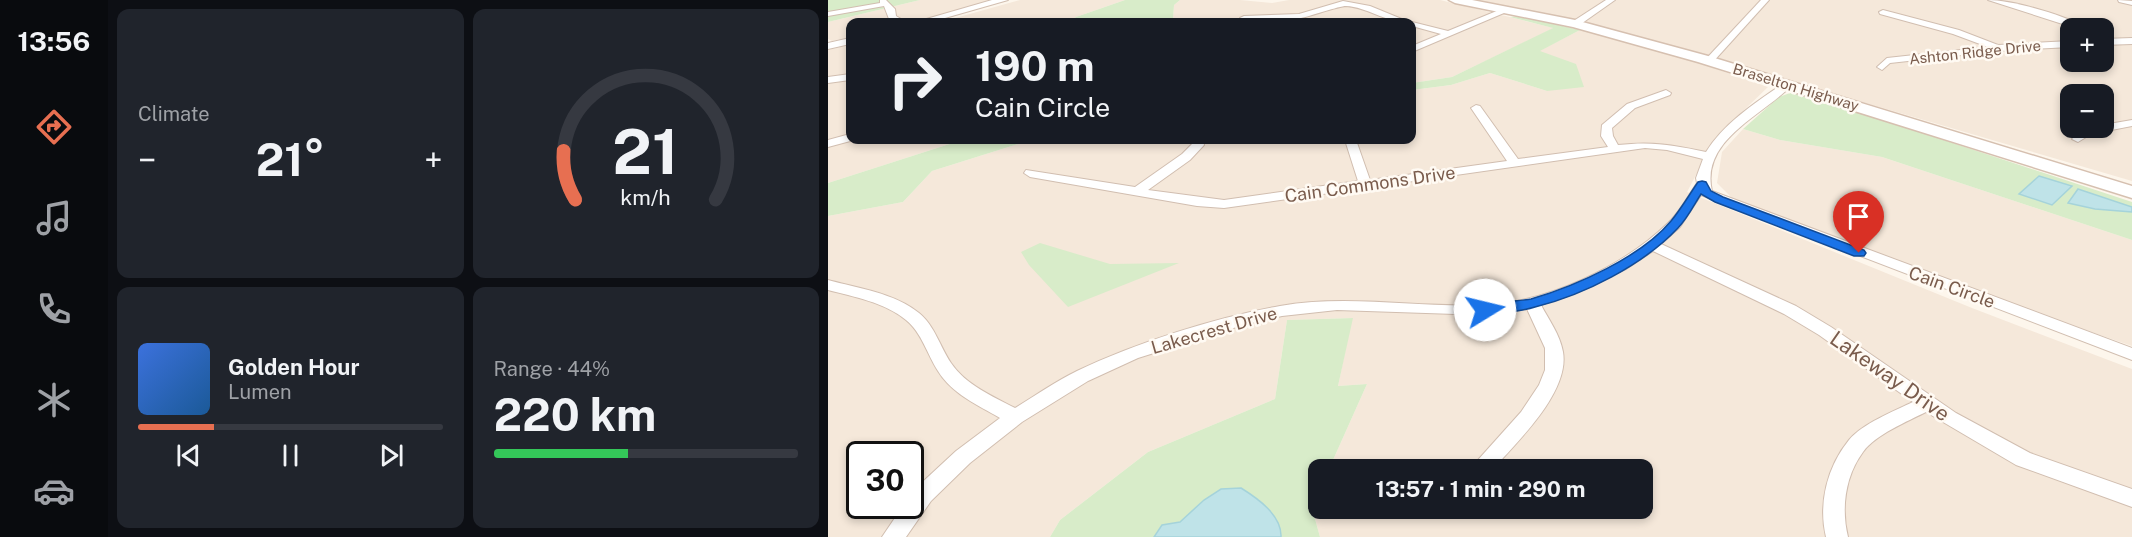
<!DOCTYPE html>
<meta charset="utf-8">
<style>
body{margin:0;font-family:"Public Sans",sans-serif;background:#20242c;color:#f1f3f6;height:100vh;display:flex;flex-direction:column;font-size:22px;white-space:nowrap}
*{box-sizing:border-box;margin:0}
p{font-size:20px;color:#9ea1a6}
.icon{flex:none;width:33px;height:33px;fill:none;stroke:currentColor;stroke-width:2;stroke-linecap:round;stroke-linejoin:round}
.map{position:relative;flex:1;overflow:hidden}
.details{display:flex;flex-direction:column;gap:9px;padding:9px;background:#0d0f14;width:720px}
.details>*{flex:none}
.guide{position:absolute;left:18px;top:18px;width:570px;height:126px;border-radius:12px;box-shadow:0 3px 9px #0003;background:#171b24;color:#f1f3f6;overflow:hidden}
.controls{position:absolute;left:1232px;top:18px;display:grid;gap:12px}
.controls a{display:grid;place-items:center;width:54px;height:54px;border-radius:12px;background:#171b24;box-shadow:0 3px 9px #0003;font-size:30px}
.speed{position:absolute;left:18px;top:441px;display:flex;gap:12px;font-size:30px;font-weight:700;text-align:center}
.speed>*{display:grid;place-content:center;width:78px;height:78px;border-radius:50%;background:#171b24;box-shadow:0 3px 9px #0003;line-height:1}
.speed .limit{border:3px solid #111;border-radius:9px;background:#fff;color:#111}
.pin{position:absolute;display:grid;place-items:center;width:51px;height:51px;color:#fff;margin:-62px -26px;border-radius:50% 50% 50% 0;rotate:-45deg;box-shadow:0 0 6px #0007}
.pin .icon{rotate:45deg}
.me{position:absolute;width:66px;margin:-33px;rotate:81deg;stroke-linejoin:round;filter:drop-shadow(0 0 4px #0008)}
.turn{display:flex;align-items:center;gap:21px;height:126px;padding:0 30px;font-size:27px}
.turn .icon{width:78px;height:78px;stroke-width:2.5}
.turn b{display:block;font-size:42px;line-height:51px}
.big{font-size:45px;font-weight:700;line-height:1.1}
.details .tile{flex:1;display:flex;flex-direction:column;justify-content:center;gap:9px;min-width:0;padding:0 21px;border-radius:12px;background:#20242c}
.details .dial{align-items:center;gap:0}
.dial svg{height:156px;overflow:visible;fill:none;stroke:#363941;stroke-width:7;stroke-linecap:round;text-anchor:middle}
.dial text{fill:#f1f3f6;stroke:none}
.song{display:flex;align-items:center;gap:18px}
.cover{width:72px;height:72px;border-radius:9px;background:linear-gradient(135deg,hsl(220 70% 55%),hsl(210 70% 35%))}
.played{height:6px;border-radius:3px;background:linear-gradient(90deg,#e76f51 25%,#363941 25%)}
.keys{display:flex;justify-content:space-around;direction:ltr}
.heat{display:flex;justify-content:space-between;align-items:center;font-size:33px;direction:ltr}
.charge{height:9px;border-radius:4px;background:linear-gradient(90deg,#34c759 44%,#363941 0)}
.details .tiles{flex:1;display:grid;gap:9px;grid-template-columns:repeat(2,1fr)}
.trip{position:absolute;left:480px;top:459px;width:345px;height:60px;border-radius:12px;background:#171b24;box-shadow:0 3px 9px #0003;font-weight:700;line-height:60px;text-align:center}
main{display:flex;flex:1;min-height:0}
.menu{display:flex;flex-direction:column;width:108px;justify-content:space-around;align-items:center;background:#090b0e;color:#9ea1a6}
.menu .icon{width:42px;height:42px}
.menu .active{color:#e76f51}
.menu b{font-size:27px;color:#f1f3f6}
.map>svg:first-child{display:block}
</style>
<main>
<nav class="menu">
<b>13:56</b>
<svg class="icon active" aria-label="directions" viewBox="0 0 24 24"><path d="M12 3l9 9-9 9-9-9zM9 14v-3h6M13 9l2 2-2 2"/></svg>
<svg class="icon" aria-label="music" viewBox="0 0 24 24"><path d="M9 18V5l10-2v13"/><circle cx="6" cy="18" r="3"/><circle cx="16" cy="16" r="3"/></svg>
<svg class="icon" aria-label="phone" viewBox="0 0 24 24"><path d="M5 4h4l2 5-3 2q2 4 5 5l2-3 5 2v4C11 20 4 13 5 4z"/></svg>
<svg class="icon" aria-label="climate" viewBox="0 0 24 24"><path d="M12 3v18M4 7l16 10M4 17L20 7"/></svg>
<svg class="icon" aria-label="car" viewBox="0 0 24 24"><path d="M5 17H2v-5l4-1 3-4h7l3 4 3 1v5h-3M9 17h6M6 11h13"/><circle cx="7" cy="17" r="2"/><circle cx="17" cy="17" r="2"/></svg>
</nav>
<section class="details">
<div class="tiles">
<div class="tile"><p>Climate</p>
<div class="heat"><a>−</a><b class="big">21°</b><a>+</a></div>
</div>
<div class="tile dial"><svg viewBox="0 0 100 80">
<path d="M14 69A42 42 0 1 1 86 69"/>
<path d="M14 69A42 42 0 0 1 8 44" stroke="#e76f51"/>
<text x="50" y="56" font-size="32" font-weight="700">21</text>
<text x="50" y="72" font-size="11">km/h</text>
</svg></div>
<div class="tile">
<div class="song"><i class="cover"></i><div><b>Golden Hour</b><p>Lumen</p></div></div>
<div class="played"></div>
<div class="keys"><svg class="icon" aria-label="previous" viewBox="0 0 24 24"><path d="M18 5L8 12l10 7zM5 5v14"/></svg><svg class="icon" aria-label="pause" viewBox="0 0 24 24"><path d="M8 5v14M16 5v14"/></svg><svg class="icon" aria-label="next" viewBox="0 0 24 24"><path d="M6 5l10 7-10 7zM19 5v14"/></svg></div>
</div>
<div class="tile"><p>Range · 44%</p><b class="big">220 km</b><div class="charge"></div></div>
</div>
</section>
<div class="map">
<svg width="1304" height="537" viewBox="0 0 1304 537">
<rect width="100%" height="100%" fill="#fdf6ec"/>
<g fill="#f5e8da" fill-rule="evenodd">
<path d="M 92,0 L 171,0 L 85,22 L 22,22 L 22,37 L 4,41 L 0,39 L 0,22 Z"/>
<path d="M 192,0 L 297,0 L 248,17 L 242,22 L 113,22 Z"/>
<path d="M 352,0 L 412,0 L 444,3 L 461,0 L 612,0 L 726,28 L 624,77 L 584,83 L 584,22 L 350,22 L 345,20 L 346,5 Z"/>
<path d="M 649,0 L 1304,0 L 1304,181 L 795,32 ZM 1242,28 L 1275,28 L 1275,62 L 1242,62 ZM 1242,94 L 1275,94 L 1275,128 L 1242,128 Z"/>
<path d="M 752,30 L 862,60 L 940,87 L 888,137 L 859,192 L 1144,308 L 1304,369 L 1304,537 L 492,537 L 484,508 L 490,493 L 490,508 L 814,508 L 814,470 L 501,469 L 539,384 L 510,386 L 524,318 L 459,320 L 447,399 L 320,452 L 232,520 L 222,537 L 0,537 L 0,216 L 75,202 L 104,171 L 203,140 L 584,140 L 584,90 L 623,85 L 662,73 L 719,91 L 711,51 ZM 32,454 L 82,454 L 82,506 L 32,506 Z"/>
<path d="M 22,45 L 22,140 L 134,140 L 0,183 L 0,50 Z"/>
<path d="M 915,129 L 952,140 L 1054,157 L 1304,240 L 1304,346 L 1149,293 L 910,204 L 889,183 L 894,152 Z"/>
</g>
<g fill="#d8ecc9">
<path d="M 0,0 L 92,0 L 0,22 Z"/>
<path d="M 297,0 L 352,0 L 346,5 L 345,20 L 350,22 L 242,22 L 248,17 Z"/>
<path d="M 691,16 L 752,30 L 712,51 L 748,64 L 756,87 L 719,91 L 662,73 L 623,85 L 584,90 L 584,83 L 624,77 L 725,28 L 682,17 Z"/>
<path d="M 962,93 L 979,95 L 1304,202 L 1304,240 L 1054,157 L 952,140 L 915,129 L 951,97 Z"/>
<path d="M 134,140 L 203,140 L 104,171 L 75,202 L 0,216 L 0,183 Z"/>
<path d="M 212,243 L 282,264 L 351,263 L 240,307 L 201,265 L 193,252 Z"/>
<path d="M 525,318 L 510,386 L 539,384 L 501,469 L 490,470 L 490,493 L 484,508 L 492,537 L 453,537 C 454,521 440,510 430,499 L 376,500 L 352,522 L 334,525 L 326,537 L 222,537 L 232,520 L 320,452 L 447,399 L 459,320 Z"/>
</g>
<g fill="#bfe3e8" stroke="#a5d3da" stroke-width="1.5">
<path d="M 1211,176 L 1244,186 L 1224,205 L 1191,194 Z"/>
<path d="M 1250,189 L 1304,207 L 1304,212 L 1267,209 L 1240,203 Z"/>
<path d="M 413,488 C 429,498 454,515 453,537 L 326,537 L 334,525 L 352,522 L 376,500 L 393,489 Z"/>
</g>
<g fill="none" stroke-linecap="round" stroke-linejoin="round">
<g stroke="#d1beb0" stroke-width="2">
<g id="minor">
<path d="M 52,0 L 58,0 L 67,9 L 68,16 L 78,22 L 69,22 L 61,19 L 56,6 L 0,16 L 0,12 L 52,3 Z"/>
<path d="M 778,0 L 787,0 L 750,26 L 744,26 L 744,22 Z"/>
<path d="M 933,0 L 941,0 L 884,63 L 878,63 L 878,59 Z"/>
<path d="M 1160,0 C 1183,0 1239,15 1257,28 L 1247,28 Z"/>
<path d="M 1290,0 L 1304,1 L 1304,5 L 1291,2 Z"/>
<path d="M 515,1 L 542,6 L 581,22 C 560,24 540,7 518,6 C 511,6 483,16 473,18 C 454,21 434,20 416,20 L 412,18 L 416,16 L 471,14 Z"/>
<path d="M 676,8 L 683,10 L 584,52 L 584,46 L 613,34 L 584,26 L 584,22 L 581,22 L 584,22 L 620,31 Z"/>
<path d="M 1055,10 L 1131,30 L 1170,45 L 1242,41 L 1242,47 L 1170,51 L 1062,63 L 1054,70 L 1049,67 L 1059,58 L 1160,47 L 1125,34 L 1052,14 L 1051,12 Z"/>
<path d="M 1304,38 L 1304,44 L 1275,45 L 1275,39 Z"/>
<path d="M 22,74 L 22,80 L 0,83 L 0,77 Z"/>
<path d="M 956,83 L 964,85 C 934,116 872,140 884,191 L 1304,348 L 1304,360 L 873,195 L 852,227 L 833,244 L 968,306 L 1003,327 L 1128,413 L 1202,453 L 1304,489 L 1304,507 L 1188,465 L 1098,412 C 1080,421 1047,435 1035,452 C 1017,476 1013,509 1020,537 L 998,537 C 990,504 999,467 1021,440 C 1034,424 1066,411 1085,402 L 991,335 L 956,314 L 825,251 L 798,269 L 713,305 C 721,320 732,335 735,352 C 742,392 689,442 664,470 L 641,470 L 693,412 L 711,385 L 717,370 L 717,348 L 699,309 L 657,315 L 509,310 L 454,316 L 415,325 L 310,358 L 260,381 L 194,422 L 142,463 L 103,501 L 78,537 L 54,537 L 75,506 L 82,506 L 82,495 L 87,489 L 128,451 L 172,418 C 150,405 124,394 110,371 C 99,354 94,333 78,320 C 56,302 26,297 0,290 L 0,280 C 29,288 67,293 91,313 C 107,326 112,347 123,363 C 138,385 164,396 187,408 C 207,396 228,381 249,371 C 307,343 389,317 452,306 C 521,294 588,308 657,305 C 719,302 795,267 840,223 C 852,212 860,196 869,183 L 868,178 L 875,159 L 839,150 L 817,148 L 396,208 L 369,206 L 202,177 L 196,173 L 198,170 L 307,187 L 354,154 L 364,144 L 365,140 L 375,140 L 376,145 L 362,160 L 320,190 L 396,200 L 530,181 L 517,140 L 528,140 L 542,180 L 679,161 L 643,108 L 648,105 L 652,106 L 690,159 L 780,147 L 773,136 L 774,125 L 799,104 L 838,90 L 843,93 L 842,95 L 807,108 L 784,128 L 785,136 L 790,145 C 824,141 846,145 878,152 C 896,123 928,102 956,83 Z"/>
<path d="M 1304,120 L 1304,126 L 1263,134 L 1250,142 L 1244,139 L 1255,129 L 1275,128 L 1275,125 Z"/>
<path d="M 22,134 L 22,140 L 26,140 L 0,147 L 0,140 Z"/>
</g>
</g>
<g stroke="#d1beb0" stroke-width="2">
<g id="tertiary">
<path d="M 164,0 L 180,0 L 103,22 L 88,22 Z"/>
<path d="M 22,38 L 22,44 L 0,49 L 0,43 Z"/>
</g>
</g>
<g stroke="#d6c0b0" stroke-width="3">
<path id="secondary" d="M 621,0 L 644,0 L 747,20 L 880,56 L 1304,186 L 1304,198 L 870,62 L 745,27 L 627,3 Z"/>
</g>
<use href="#minor" fill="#fff" fill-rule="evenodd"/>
<use href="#tertiary" fill="#fff" fill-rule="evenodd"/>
<use href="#secondary" fill="#fff" fill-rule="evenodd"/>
</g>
<path fill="#1a73e8" stroke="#114b97" stroke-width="1.5" d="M 874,181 L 878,182 L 883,191 L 895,197 L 1036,250 L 1038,253 L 1036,256 L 1026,256 L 887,202 L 873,194 C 866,205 859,219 850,228 C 815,265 756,295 707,307 C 691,312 673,313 657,315 L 650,310 C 657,301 690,302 703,299 C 748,286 813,257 843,221 C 853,209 861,195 870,182 Z"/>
<g text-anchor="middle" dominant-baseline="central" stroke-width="5" stroke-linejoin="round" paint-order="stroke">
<g font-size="15" fill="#7a5c4d" stroke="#fffaf3">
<text transform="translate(1147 52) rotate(-6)">Ashton Ridge Drive</text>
<text transform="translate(968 87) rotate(17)">Braselton Highway</text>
</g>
<g font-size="18" fill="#7a5c4d" stroke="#fffaf3">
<text transform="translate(542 184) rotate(-8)">Cain Commons Drive</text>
<text transform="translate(1124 287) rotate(20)">Cain Circle</text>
<text transform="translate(386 330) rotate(-16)">Lakecrest Drive</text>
</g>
<g font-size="21" fill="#7a5c4d" stroke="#fffaf3">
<text transform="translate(1062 376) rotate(35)">Lakeway Drive</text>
</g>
</g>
</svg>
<div class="controls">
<a>+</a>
<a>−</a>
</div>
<div class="speed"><div class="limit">30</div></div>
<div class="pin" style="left:1031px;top:253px;background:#d93025"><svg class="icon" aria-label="arrive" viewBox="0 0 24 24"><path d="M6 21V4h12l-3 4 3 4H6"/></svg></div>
<svg class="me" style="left:657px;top:310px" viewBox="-20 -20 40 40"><circle r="19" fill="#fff"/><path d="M0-13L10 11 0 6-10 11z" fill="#1a73e8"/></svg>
<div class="trip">13:57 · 1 min · 290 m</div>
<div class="guide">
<div class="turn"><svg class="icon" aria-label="right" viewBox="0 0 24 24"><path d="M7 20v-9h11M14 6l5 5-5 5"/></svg><div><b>190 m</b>Cain Circle</div></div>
</div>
</div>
</main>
